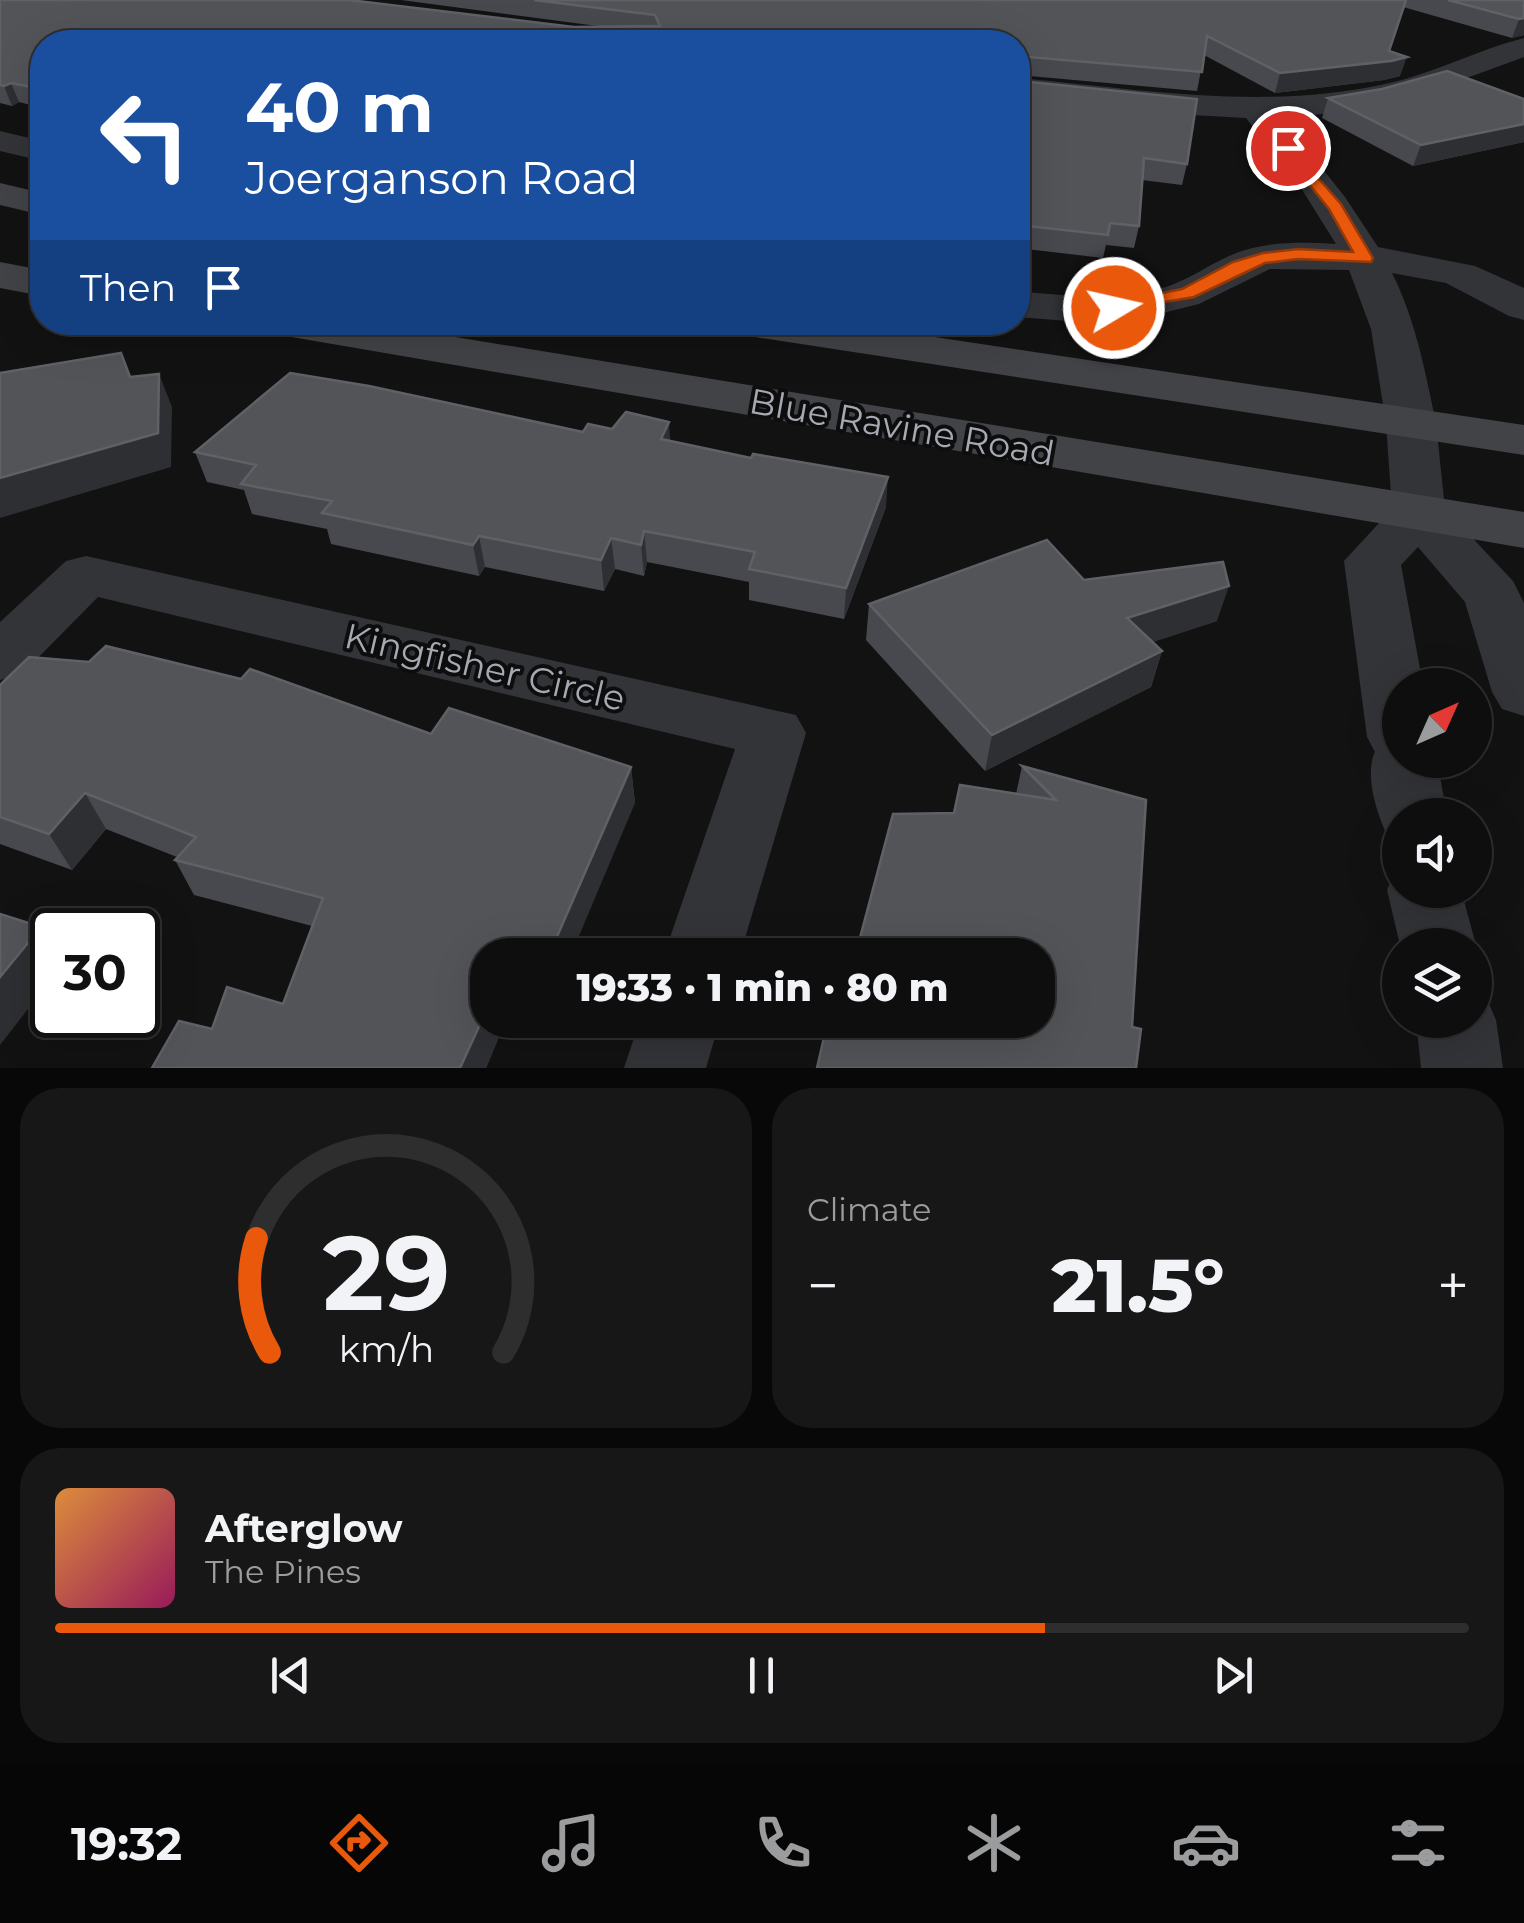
<!DOCTYPE html>
<meta charset="utf-8">
<style>
body{margin:0;font-family:Montserrat,sans-serif;background:#171717;color:#f1f3f6;height:100vh;display:flex;flex-direction:column;font-size:38px;white-space:nowrap}
*{box-sizing:border-box;margin:0}
p{font-size:32px;color:#9b9c9e}
.icon{flex:none;width:55px;height:55px;fill:none;stroke:currentColor;stroke-width:2;stroke-linecap:round;stroke-linejoin:round}
.map{position:relative;height:1068px;overflow:hidden}
.side{display:flex;flex-direction:column;gap:20px;padding:20px;background:#080808;flex:1}
.side>*{flex:none}
.banner{position:absolute;left:30px;top:30px;width:1000px;height:305px;border-radius:40px;box-shadow:0 10px 40px #0002,0 0 0 2px #2e2e2e;background:#1a4fa0;color:#fff;overflow:hidden}
.needle{width:65px;rotate:45deg}
.controls{position:absolute;left:1382px;top:668px;display:grid;gap:20px}
.controls a{display:grid;place-items:center;width:110px;height:110px;border-radius:50%;background:#0e0e0e;box-shadow:0 10px 40px #0002,0 0 0 2px #2e2e2e;font-size:50px}
.speed{position:absolute;left:30px;top:908px;display:flex;gap:20px;font-size:50px;font-weight:700;text-align:center}
.speed>*{display:grid;place-content:center;width:130px;height:130px;border-radius:50%;background:#0e0e0e;box-shadow:0 10px 40px #0002,0 0 0 2px #2e2e2e;line-height:1}
.speed .limit{border:5px solid #111;border-radius:15px;background:#fff;color:#111}
.pin{position:absolute;display:grid;place-items:center;width:85px;height:85px;color:#fff;margin:-42px;border:5px solid #fff;border-radius:50%;box-shadow:0 2px 10px #0007}
.me{position:absolute;width:110px;margin:-55px;rotate:81deg;stroke-linejoin:round;filter:drop-shadow(0 0 8px #0008)}
.turn{display:flex;align-items:center;gap:35px;height:210px;padding:0 50px;font-size:45px}
.turn .icon{width:130px;height:130px;stroke-width:2.5}
.turn b{display:block;font-size:70px;line-height:85px}
.then{display:flex;align-items:center;height:95px;padding:0 50px;background:#0003;gap:20px;font-size:38px}
.big{font-size:75px;font-weight:800;line-height:1.1}
.side .tile{flex:1;display:flex;flex-direction:column;justify-content:center;gap:15px;min-width:0;padding:0 35px;border-radius:40px;background:#171717}
.side .dial{align-items:center;gap:0}
.dial svg{height:260px;overflow:visible;fill:none;stroke:#2e2e2e;stroke-width:7;stroke-linecap:round;text-anchor:middle}
.dial text{fill:#f1f3f6;stroke:none}
.song{display:flex;align-items:center;gap:30px}
.cover{width:120px;height:120px;border-radius:15px;background:linear-gradient(135deg,hsl(30 70% 55%),hsl(330 70% 35%))}
.played{height:10px;border-radius:5px;background:linear-gradient(90deg,#ea580c 70%,#2e2e2e 70%)}
.keys{display:flex;justify-content:space-around;direction:ltr}
.heat{display:flex;justify-content:space-between;align-items:center;font-size:55px;direction:ltr}
.side .tiles{flex:1;display:grid;gap:20px;grid-template-columns:1fr 1fr}
.tile:last-child{grid-column:span 2}
.trip{position:absolute;left:470px;top:938px;width:585px;height:100px;border-radius:40px;background:#0e0e0e;box-shadow:0 10px 40px #0002,0 0 0 2px #2e2e2e;font-weight:800;line-height:100px;text-align:center}
.tabs{display:flex;height:160px;justify-content:space-around;align-items:center;background:#060606;color:#9b9c9e}
.tabs .icon{width:70px;height:70px}
.tabs .selected{color:#ea580c}
.tabs b{font-size:45px;color:#f1f3f6}
.map>svg:first-child{display:block}
</style>
<div class="map">
<svg width="1524" height="1068" viewBox="0 0 1524 1068">
<rect width="100%" height="100%" fill="#121213"/>
<g fill="none" stroke-linecap="round" stroke-linejoin="round">
<g fill="#333438" fill-rule="evenodd">
<path d="M 1524,38 L 1524,57 C 1444,87 1367,115 1281,117 L 1345,197 L 1378,247 L 1475,266 L 1524,288 L 1524,320 L 1509,316 L 1446,283 L 1392,273 C 1416,321 1425,371 1436,423 L 1428,433 L 1411,438 L 1394,433 L 1386,423 L 1371,329 L 1349,270 L 1270,269 L 1199,304 L 1143,318 L 1080,322 L 1018,317 L 1018,291 C 1066,296 1119,301 1166,287 C 1188,280 1207,266 1229,256 C 1263,241 1300,242 1336,244 L 1301,188 L 1246,118 L 1155,113 L 1018,97 L 1018,78 C 1141,89 1262,111 1385,84 C 1433,74 1477,50 1524,38 Z"/>
<path d="M 0,131 L 42,141 L 42,161 L 0,151 Z"/>
<path d="M 86,556 L 796,715 L 806,733 L 740,955 L 664,955 L 735,749 L 98,597 L 22,674 L 0,680 L 0,622 L 66,561 Z"/>
<path d="M 640,1020 L 720,1020 L 706,1068 L 624,1068 Z"/>
</g>
<g fill="#333438" fill-rule="evenodd">
<path d="M 1411,408 L 1428,413 L 1436,423 L 1445,509 L 1513,581 L 1524,603 L 1524,716 L 1502,709 L 1492,692 L 1465,602 L 1418,547 L 1401,565 L 1423,685 L 1400,685 L 1400,760 L 1437,760 L 1447,815 L 1400,815 L 1400,840 L 1387,835 C 1377,814 1364,774 1375,752 L 1367,737 L 1344,561 L 1392,509 L 1386,423 L 1394,413 Z"/>
<path d="M 1398,867 L 1400,890 L 1461,890 L 1476,945 L 1475,947 L 1400,945 L 1387,890 Z"/>
<path d="M 1475,989 L 1484,993 L 1496,1020 L 1503,1068 L 1421,1068 L 1416,1020 L 1475,1020 Z"/>
</g>
<g fill="#424347" fill-rule="evenodd">
<path d="M 0,183 L 42,193 L 42,215 L 0,205 Z"/>
<path d="M 0,262 L 42,270 L 42,296 L 0,288 Z"/>
<path d="M 258,322 L 364,322 L 1524,512 L 1524,548 L 280,335 L 264,331 Z"/>
<path d="M 720,322 L 834,322 L 1524,425 L 1524,455 L 742,335 L 726,331 Z"/>
</g>
</g>
<g fill="#48494e">
<path d="M 0,0 L 574,27 L 605,27 L 401,0 L 1524,0 L 1524,35 L 1512,38 L 1403,7 L 1389,51 L 1400,76 L 1384,80 L 1275,93 L 1204,55 L 1197,91 L 1018,75 L 42,42 L 42,108 L 19,102 L 12,106 L 0,103 Z"/>
<path d="M 1018,78 L 1020,81 L 1187,164 L 1182,185 L 1142,180 L 1139,226 L 1134,248 L 1106,245 L 1103,258 L 1018,248 Z"/>
<path d="M 1328,98 L 1524,99 L 1524,142 L 1413,166 L 1322,118 Z"/>
<path d="M 583,432 L 670,441 L 886,507 L 844,619 L 749,600 L 749,582 L 647,562 L 644,576 L 615,569 L 604,591 L 485,567 L 479,576 L 331,544 L 327,529 L 252,514 L 244,490 L 207,482 L 195,452 Z"/>
<path d="M 1084,580 L 1217,621 L 1152,642 L 1162,651 L 1151,687 L 985,771 L 866,640 L 869,604 Z"/>
<path d="M 0,685 L 431,734 L 631,767 L 635,803 L 488,955 L 488,1020 L 506,1020 L 486,1068 L 152,1068 L 212,1029 L 283,1004 L 312,926 L 194,895 L 175,860 L 177,857 L 106,829 L 72,870 L 0,844 Z"/>
<path d="M 1022,766 L 1146,800 L 954,813 L 1016,794 Z"/>
</g>
<g fill="#2e2f32">
<path d="M 1524,18 L 1524,35 L 1512,38 L 1519,19 Z"/>
<path d="M 1407,57 L 1400,76 L 1384,80 L 1275,93 L 1280,73 Z"/>
<path d="M 11,83 L 19,102 L 12,106 L 4,86 Z"/>
<path d="M 1524,124 L 1524,142 L 1413,166 L 1421,145 Z"/>
<path d="M 159,374 L 172,407 L 171,467 L 0,518 L 0,478 Z"/>
<path d="M 669,422 L 671,452 L 661,439 Z"/>
<path d="M 888,477 L 886,507 L 844,619 L 846,588 Z"/>
<path d="M 644,531 L 647,562 L 644,576 L 641,545 Z"/>
<path d="M 479,536 L 485,567 L 479,576 L 473,545 Z"/>
<path d="M 611,538 L 615,569 L 604,591 L 601,560 Z"/>
<path d="M 1229,586 L 1217,621 L 1117,654 L 1127,618 Z"/>
<path d="M 1162,651 L 1151,687 L 985,771 L 992,735 Z"/>
<path d="M 631,767 L 635,803 L 571,955 L 549,955 Z"/>
<path d="M 85,793 L 106,829 L 72,870 L 49,834 Z"/>
<path d="M 41,927 L 52,944 L 52,978 L 0,1045 L 0,977 Z"/>
<path d="M 488,1007 L 488,1020 L 506,1020 L 486,1068 L 460,1068 Z"/>
</g>
<g fill="#525458" stroke="#5f6166" stroke-width="2.5">
<path d="M 0,0 L 349,0 L 574,27 L 660,26 L 655,15 L 534,0 L 1406,0 L 1389,51 L 1407,57 L 1391,61 L 1280,73 L 1207,36 L 1202,72 L 1018,56 L 1018,67 L 1018,42 L 42,42 L 42,89 L 11,83 L 4,86 L 0,85 Z"/>
<path d="M 1448,0 L 1524,0 L 1524,18 L 1519,19 Z"/>
<path d="M 1447,71 L 1524,99 L 1524,124 L 1421,145 L 1328,98 L 1382,89 Z"/>
<path d="M 1018,78 L 1020,81 L 1197,99 L 1187,164 L 1144,158 L 1139,226 L 1110,223 L 1108,235 L 1018,225 Z"/>
<path d="M 121,353 L 130,377 L 159,374 L 158,433 L 0,478 L 0,373 Z"/>
<path d="M 290,373 L 369,386 L 583,432 L 588,424 L 612,429 L 626,412 L 669,422 L 661,439 L 751,458 L 753,454 L 888,477 L 846,588 L 749,569 L 755,552 L 644,531 L 641,545 L 611,538 L 601,560 L 479,536 L 473,545 L 322,513 L 332,501 L 241,484 L 256,465 L 195,452 Z"/>
<path d="M 1047,540 L 1084,580 L 1223,562 L 1229,586 L 1127,618 L 1162,651 L 992,735 L 869,604 Z"/>
<path d="M 106,646 L 241,679 L 250,669 L 431,734 L 449,708 L 631,767 L 549,955 L 488,955 L 488,1007 L 460,1068 L 152,1068 L 179,1021 L 212,1029 L 227,987 L 283,1004 L 323,898 L 175,860 L 196,837 L 85,793 L 49,834 L 0,817 L 0,685 L 29,657 L 89,662 Z"/>
<path d="M 1022,766 L 1146,800 L 1132,1027 L 1141,1029 L 1136,1068 L 817,1068 L 828,1020 L 1038,1020 L 1038,955 L 842,955 L 844,945 L 857,949 L 893,814 L 954,813 L 960,785 L 1056,800 Z"/>
<path d="M 0,914 L 41,927 L 0,977 Z"/>
</g>
<path fill="#ea580c" stroke="#983908" stroke-width="2.5" d="M 1288,144 L 1341,204 L 1373,258 L 1371,262 L 1298,259 L 1265,263 L 1194,297 L 1107,312 L 1107,304 L 1182,289 L 1233,262 L 1263,253 L 1298,249 L 1353,252 L 1329,209 L 1280,148 Z"/>
<g text-anchor="middle" dominant-baseline="central" stroke-width="8" stroke-linejoin="round" paint-order="stroke">
<g font-size="35" fill="#a5a9b2" stroke="#0d0d0e">
<text transform="translate(902 427) rotate(10)">Blue Ravine Road</text>
<text transform="translate(485 667) rotate(13)">Kingfisher Circle</text>
</g>
</g>
</svg>
<div class="controls">
<a><svg class="needle" viewBox="-14 -14 28 28"><path d="M0-13l5 13h-10z" fill="#e53935"/><path d="M0 13l5-13h-10z" fill="#9b9c9e"/></svg></a>
<a><svg class="icon" aria-label="sound" viewBox="0 0 24 24"><path d="M4 9h4l5-4v14l-5-4H4zM17 9q2 3 0 6"/></svg></a>
<a><svg class="icon" aria-label="layers" viewBox="0 0 24 24"><path d="M12 4l9 5-9 5-9-5zM3 14l9 5 9-5"/></svg></a>
</div>
<div class="speed"><div class="limit">30</div></div>
<div class="pin" style="left:1288px;top:148px;background:#d93025"><svg class="icon" aria-label="arrive" viewBox="0 0 24 24"><path d="M6 21V4h12l-3 4 3 4H6"/></svg></div>
<svg class="me" style="left:1114px;top:308px" viewBox="-20 -20 40 40"><circle r="17" fill="#ea580c" stroke="#fff" stroke-width="3"/><path d="M0-11L8 9 0 5-8 9z" fill="#fff"/></svg>
<div class="trip">19:33 · 1 min · 80 m</div>
<div class="banner">
<div class="turn"><svg class="icon" aria-label="left" viewBox="0 0 24 24"><path d="M17 20v-9H6M10 6l-5 5 5 5"/></svg><div><b>40 m</b>Joerganson Road</div></div>
<div class="then">Then<svg class="icon" aria-label="arrive" viewBox="0 0 24 24"><path d="M6 21V4h12l-3 4 3 4H6"/></svg></div>
</div>
</div>
<section class="side">
<div class="tiles">
<div class="tile dial"><svg viewBox="0 0 100 80">
<path d="M14 69A42 42 0 1 1 86 69"/>
<path d="M14 69A42 42 0 0 1 10 34" stroke="#ea580c"/>
<text x="50" y="56" font-size="32" font-weight="700">29</text>
<text x="50" y="72" font-size="11">km/h</text>
</svg></div>
<div class="tile"><p>Climate</p>
<div class="heat"><a>−</a><b class="big">21.5°</b><a>+</a></div>
</div>
<div class="tile">
<div class="song"><i class="cover"></i><div><b>Afterglow</b><p>The Pines</p></div></div>
<div class="played"></div>
<div class="keys"><svg class="icon" aria-label="previous" viewBox="0 0 24 24"><path d="M18 5L8 12l10 7zM5 5v14"/></svg><svg class="icon" aria-label="pause" viewBox="0 0 24 24"><path d="M8 5v14M16 5v14"/></svg><svg class="icon" aria-label="next" viewBox="0 0 24 24"><path d="M6 5l10 7-10 7zM19 5v14"/></svg></div>
</div>
</div>
</section>
<nav class="tabs">
<b>19:32</b>
<svg class="icon selected" aria-label="directions" viewBox="0 0 24 24"><path d="M12 3l9 9-9 9-9-9zM9 14v-3h6M13 9l2 2-2 2"/></svg>
<svg class="icon" aria-label="music" viewBox="0 0 24 24"><path d="M9 18V5l10-2v13"/><circle cx="6" cy="18" r="3"/><circle cx="16" cy="16" r="3"/></svg>
<svg class="icon" aria-label="phone" viewBox="0 0 24 24"><path d="M5 4h4l2 5-3 2q2 4 5 5l2-3 5 2v4C11 20 4 13 5 4z"/></svg>
<svg class="icon" aria-label="climate" viewBox="0 0 24 24"><path d="M12 3v18M4 7l16 10M4 17L20 7"/></svg>
<svg class="icon" aria-label="car" viewBox="0 0 24 24"><path d="M5 17H2v-5l4-1 3-4h7l3 4 3 1v5h-3M9 17h6M6 11h13"/><circle cx="7" cy="17" r="2"/><circle cx="17" cy="17" r="2"/></svg>
<svg class="icon" aria-label="filters" viewBox="0 0 24 24"><path d="M4 7h16M4 17h16"/><circle cx="9" cy="7" r="2"/><circle cx="15" cy="17" r="2"/></svg>
</nav>
